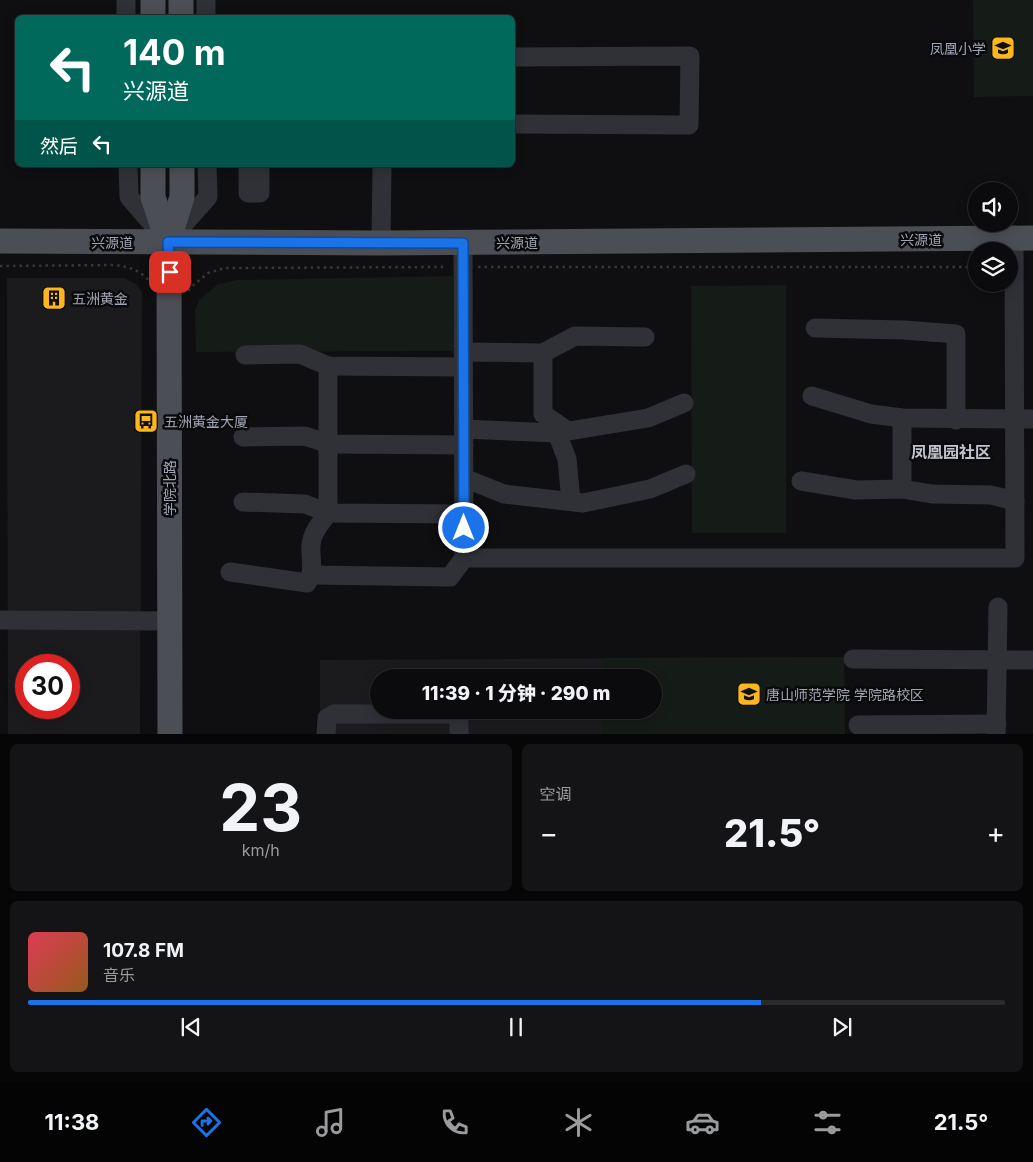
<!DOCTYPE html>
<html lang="zh">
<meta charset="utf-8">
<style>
body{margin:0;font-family:Inter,"Noto Sans SC",sans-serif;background:#141416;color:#f1f3f6;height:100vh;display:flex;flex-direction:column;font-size:19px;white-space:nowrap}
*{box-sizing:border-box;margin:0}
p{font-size:16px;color:#9a9b9d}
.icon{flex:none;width:28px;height:28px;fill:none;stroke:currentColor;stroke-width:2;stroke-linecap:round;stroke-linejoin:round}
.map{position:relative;height:734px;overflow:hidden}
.details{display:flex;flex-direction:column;gap:10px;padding:10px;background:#060607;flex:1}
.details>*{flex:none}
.banner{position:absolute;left:15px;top:15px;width:500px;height:152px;border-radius:8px;box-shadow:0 2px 12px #0003,0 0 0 1px #2b2b2e;background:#00695c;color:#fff;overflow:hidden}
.tools{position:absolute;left:968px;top:182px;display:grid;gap:10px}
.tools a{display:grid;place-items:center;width:50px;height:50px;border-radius:50%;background:#0b0b0d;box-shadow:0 2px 12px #0003,0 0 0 1px #2b2b2e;font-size:25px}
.speed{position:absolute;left:15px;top:654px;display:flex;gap:10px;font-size:25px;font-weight:700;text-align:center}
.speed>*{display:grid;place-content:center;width:65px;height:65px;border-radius:50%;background:#0b0b0d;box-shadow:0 2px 12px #0003,0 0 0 1px #2b2b2e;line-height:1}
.speed .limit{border:8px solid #d22;background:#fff;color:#111}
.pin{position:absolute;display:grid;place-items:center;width:42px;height:42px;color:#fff;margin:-21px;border-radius:10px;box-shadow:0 2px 8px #0006}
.me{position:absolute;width:55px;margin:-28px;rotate:0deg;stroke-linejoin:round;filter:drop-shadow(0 0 4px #0008)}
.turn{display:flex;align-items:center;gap:18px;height:105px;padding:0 25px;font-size:22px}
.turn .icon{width:65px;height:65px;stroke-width:2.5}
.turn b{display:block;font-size:35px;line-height:42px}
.then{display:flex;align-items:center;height:48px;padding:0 25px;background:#0003;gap:10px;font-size:19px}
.big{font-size:38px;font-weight:800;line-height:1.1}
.details .widget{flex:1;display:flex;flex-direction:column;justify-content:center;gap:8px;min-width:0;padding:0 18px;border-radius:8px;background:#141416}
.details .dial{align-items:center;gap:0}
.dial b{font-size:65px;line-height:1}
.song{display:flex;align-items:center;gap:15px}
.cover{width:60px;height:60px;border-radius:8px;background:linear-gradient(135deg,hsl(350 70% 55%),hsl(30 70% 35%))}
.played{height:5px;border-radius:2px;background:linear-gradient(90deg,#1a73e8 75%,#2b2b2e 75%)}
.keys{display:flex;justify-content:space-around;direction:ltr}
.heat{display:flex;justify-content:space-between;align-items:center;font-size:28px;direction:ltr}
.details .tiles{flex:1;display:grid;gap:10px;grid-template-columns:1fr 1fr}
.widget:last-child{grid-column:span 2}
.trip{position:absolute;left:370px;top:669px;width:292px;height:50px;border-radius:25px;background:#0b0b0d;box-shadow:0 2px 12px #0003,0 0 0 1px #2b2b2e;font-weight:800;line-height:50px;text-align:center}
.menu{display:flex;height:80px;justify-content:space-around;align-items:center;background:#040405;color:#9a9b9d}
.menu .icon{width:35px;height:35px}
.menu .selected{color:#1a73e8}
.menu b{font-size:22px;color:#f1f3f6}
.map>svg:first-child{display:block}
</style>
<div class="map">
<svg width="1033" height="735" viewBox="0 0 1033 735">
<rect width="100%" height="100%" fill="#0f0f11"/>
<g fill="#1b1b1e" fill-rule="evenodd">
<path d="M 7,278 L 124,278 L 136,284 L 142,292 L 140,734 L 8,734 ZM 26,665 L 69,665 L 69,708 L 26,708 Z"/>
<path d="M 844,657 L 845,734 L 320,735 L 320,660 ZM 379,678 L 654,678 L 654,710 L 379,710 Z"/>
</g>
<g fill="#151b16">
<path d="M 973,0 L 1033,0 L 1033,96 L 974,97 Z"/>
<path d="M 453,276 L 454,351 L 196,352 L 195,310 L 200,299 L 218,284 L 238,280 Z"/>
<path d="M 786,285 L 786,533 L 692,533 L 691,286 Z"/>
<path d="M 844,657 L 845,734 L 602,734 L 602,710 L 654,710 L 654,678 L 602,677 L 602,658 Z"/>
</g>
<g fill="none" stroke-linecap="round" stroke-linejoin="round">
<g stroke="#36383d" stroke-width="2.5" stroke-dasharray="2.5 4" stroke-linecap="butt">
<path d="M 0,266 L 115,265 C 130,267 140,270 150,282"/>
<path d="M 478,267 L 976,267"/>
<path d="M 189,291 L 190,288 L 208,273 L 225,268 L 447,267"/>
</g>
<g stroke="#303136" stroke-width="19">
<path d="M 126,0 L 126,18"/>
<path d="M 206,0 L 206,18"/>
<path d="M 512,57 L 690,56 L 689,125 L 512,124"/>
<path d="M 128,165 L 129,197 L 168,242 L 208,197 L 207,165"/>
<path d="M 248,165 L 248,193 L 260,193 L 260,165"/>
<path d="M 381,243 L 382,165"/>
<path d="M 463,243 L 464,558 L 1015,558 L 1014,238"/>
<path d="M 815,328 L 904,330 L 956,334 L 956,420"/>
<path d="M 463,352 L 543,353 L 575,336 L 645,337"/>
<path d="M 543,353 L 543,414 L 568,431"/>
<path d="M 245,355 L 300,354 L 328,366 L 463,367"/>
<path d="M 812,396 L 871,414 L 902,418 L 1033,419"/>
<path d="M 902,418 L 902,489"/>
<path d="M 464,429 L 557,433 L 648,418 L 684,403"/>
<path d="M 557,433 L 567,459 L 571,501"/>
<path d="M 243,437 L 305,436 L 329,444 L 464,445"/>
<path d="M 464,478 L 504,494 L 583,503 L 650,489 L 686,474"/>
<path d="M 801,481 L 856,490 L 902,489 L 932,494 L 991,495 L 1015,501"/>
<path d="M 243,502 L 305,504 L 328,513 L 463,514"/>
<path d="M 230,572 L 307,583 C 315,571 310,559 311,545 C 312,532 321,523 328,513 L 328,366"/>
<path d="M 312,575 L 450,577 L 464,558"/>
<path d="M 0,620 L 169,621"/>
<path d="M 853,659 L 1033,660"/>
<path d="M 858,725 L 997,724"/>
<path d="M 326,735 L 327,718 L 334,714 L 459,714 L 459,735"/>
<path d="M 996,735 L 998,607"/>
</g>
<g stroke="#4c4e55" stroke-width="25">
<path d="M 181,0 L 181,18"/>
<path d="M 153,18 L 153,0"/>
<path d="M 153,165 L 153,197 L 168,242 L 169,255 L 170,735"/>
<path d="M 0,241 L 381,243 L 1033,238"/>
<path d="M 168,242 L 182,197 L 182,165"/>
</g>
</g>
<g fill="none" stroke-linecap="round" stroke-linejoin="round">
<g stroke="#114b97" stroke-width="12">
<path id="route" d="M 170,272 L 168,242 L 463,243 L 464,528"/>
</g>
<use href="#route" stroke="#1a73e8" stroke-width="9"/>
</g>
<defs>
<g id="school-square" transform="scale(1.25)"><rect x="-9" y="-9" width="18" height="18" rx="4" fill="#fbb71d" stroke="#0a0a0c"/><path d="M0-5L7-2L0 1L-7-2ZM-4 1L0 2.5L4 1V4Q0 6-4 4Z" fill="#111"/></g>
<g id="building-square" transform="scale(1.25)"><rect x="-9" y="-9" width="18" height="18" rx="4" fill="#fbb71d" stroke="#0a0a0c"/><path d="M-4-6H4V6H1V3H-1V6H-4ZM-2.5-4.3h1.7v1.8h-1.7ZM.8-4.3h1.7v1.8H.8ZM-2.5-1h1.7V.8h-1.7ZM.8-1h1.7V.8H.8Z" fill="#111"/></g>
<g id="bus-square" transform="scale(1.25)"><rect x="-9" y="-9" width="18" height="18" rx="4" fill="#fbb71d" stroke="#0a0a0c"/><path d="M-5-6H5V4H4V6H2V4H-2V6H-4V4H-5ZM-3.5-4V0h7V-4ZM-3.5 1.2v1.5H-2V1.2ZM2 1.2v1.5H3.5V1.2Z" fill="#111"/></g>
<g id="university-square" transform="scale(1.25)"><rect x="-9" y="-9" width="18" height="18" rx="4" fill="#fbb71d" stroke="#0a0a0c"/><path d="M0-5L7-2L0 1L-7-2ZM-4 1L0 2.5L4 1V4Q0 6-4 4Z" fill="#111"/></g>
</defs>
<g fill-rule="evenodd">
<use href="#school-square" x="1003" y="48"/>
<use href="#building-square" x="54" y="298"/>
<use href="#bus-square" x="146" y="421"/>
<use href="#university-square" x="749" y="694"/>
</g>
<g text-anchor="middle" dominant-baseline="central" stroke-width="5" stroke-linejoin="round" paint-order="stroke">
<g font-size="14" fill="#9fa5b2" stroke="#0a0a0c" text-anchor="start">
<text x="986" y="48" text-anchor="end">凤凰小学</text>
<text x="72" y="298">五洲黄金</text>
<text x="164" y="421">五洲黄金大厦</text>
<text x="766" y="694">唐山师范学院 学院路校区</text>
</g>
<g font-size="14" fill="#9fa5b2" stroke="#0a0a0c">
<text x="921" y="239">兴源道</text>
<text x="112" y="242">兴源道</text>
<text x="517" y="242">兴源道</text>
<text transform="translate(169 488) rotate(-90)">学院北路</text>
</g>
<g font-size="16" font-weight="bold" fill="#c0c4ce" stroke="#0a0a0c">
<text x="951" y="452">凤凰园社区</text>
</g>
</g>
</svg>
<div class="tools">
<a><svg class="icon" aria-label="sound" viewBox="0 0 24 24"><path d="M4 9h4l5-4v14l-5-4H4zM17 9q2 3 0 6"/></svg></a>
<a><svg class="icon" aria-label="layers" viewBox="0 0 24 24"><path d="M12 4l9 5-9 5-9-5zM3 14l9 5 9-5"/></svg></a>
</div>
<div class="speed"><div class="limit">30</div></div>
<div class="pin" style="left:170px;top:272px;background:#d93025"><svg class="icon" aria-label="arrive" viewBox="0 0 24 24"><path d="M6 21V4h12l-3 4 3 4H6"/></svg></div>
<svg class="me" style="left:464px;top:528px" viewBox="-20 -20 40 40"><circle r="17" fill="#1a73e8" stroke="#fff" stroke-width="3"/><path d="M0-11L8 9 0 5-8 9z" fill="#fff"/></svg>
<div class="trip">11:39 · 1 分钟 · 290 m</div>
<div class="banner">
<div class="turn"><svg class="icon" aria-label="left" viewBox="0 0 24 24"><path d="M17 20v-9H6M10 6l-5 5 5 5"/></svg><div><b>140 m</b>兴源道</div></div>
<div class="then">然后<svg class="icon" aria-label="left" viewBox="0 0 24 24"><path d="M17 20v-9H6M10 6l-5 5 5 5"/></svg></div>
</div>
</div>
<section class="details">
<div class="tiles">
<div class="widget dial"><b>23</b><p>km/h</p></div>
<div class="widget"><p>空调</p>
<div class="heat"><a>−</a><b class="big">21.5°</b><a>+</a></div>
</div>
<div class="widget">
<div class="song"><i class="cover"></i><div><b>107.8 FM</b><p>音乐</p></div></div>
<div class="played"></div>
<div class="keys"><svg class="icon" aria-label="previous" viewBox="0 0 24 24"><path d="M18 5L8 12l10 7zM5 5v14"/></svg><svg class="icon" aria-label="pause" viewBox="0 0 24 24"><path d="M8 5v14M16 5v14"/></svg><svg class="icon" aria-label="next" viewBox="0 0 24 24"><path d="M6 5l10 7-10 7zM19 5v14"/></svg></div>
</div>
</div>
</section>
<nav class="menu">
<b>11:38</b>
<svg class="icon selected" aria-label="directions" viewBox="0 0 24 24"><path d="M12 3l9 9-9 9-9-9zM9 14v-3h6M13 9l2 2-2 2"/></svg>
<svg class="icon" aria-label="music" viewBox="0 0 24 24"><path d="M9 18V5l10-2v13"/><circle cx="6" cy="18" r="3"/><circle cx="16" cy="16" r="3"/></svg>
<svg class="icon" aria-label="phone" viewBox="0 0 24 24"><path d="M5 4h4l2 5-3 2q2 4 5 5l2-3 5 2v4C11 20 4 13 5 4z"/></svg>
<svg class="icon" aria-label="climate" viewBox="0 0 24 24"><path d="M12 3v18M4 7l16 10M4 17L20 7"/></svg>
<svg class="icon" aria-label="car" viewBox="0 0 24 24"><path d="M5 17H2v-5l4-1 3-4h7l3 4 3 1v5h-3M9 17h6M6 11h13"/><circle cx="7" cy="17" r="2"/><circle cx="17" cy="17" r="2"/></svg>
<svg class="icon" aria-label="filters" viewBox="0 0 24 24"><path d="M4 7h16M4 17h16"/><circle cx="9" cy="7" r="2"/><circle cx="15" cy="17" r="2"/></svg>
<b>21.5°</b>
</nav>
